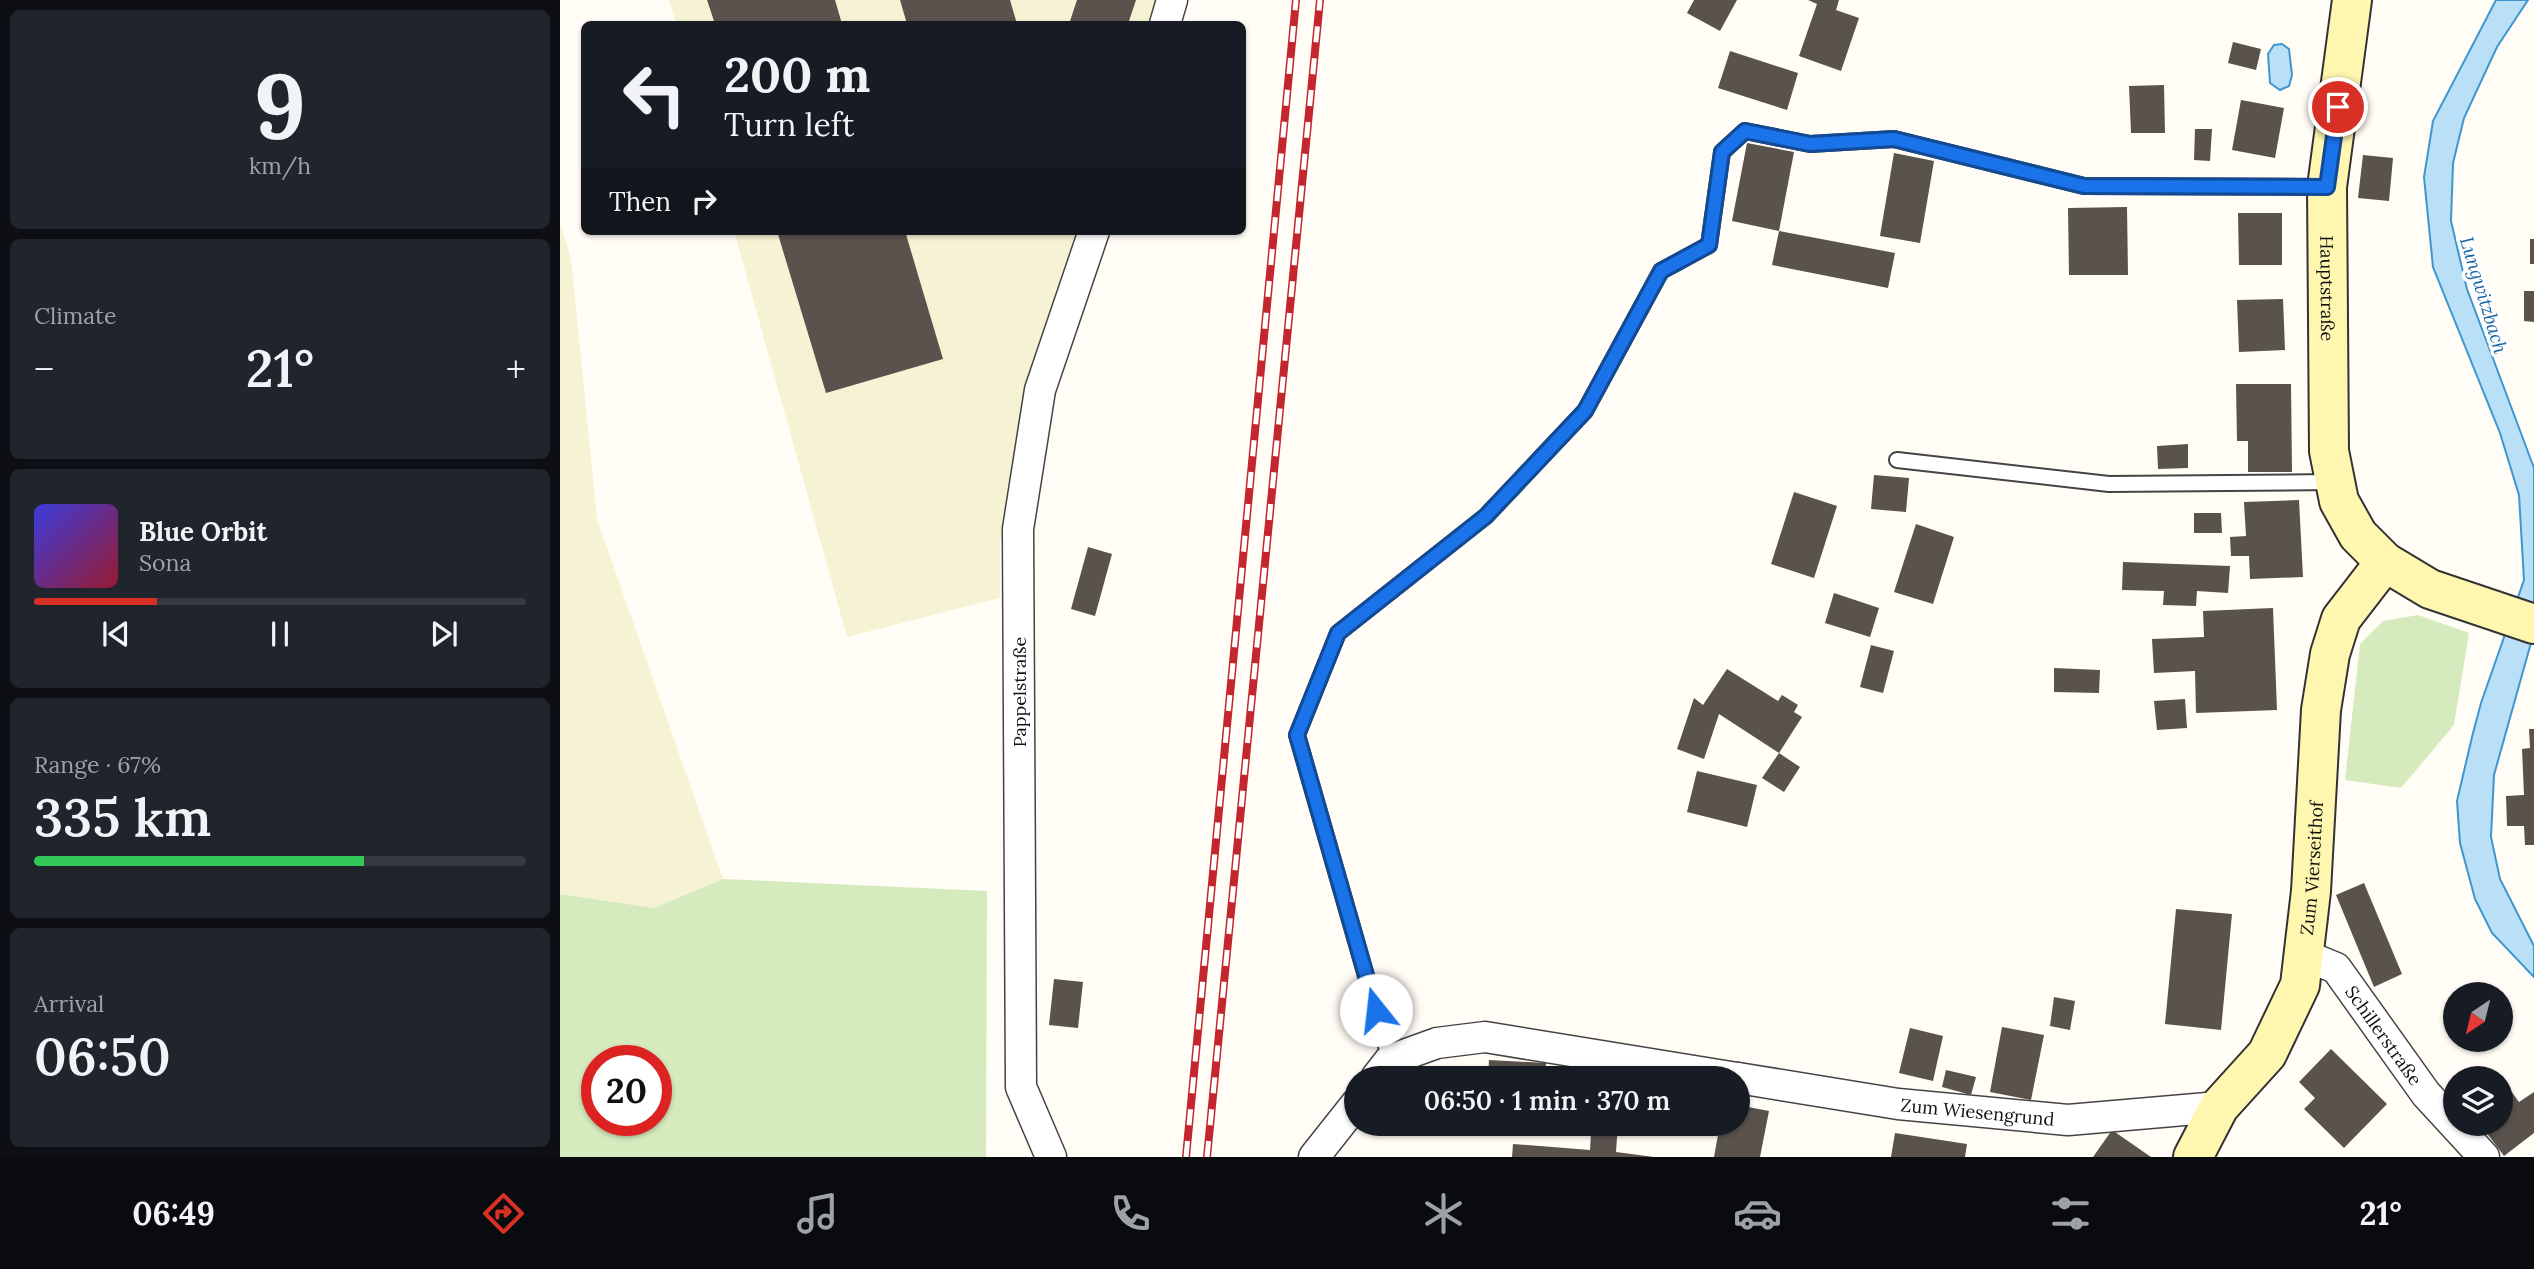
<!DOCTYPE html>
<meta charset="utf-8">
<style>
body{margin:0;font-family:Lora,serif;background:#20242c;color:#f1f3f6;height:100vh;display:flex;flex-direction:column;font-size:26px;white-space:nowrap}
*{box-sizing:border-box;margin:0}
p{font-size:23px;color:#9ea1a6}
.icon{flex:none;width:38px;height:38px;fill:none;stroke:currentColor;stroke-width:2;stroke-linecap:round;stroke-linejoin:round}
.map{position:relative;flex:1;overflow:hidden}
.sheet{display:flex;flex-direction:column;gap:10px;padding:10px;background:#0d0f14;width:560px}
.sheet>*{flex:none}
.hud{position:absolute;left:21px;top:21px;width:665px;height:214px;border-radius:10px;box-shadow:0 2px 5px #0004;background:#171b24;color:#f1f3f6;overflow:hidden}
.needle{width:46px;rotate:215deg}
.tools{position:absolute;left:1883px;top:982px;display:grid;gap:14px}
.tools a{display:grid;place-items:center;width:70px;height:70px;border-radius:50%;background:#171b24;box-shadow:0 2px 5px #0004;font-size:35px}
.speed{position:absolute;left:21px;top:1045px;display:flex;gap:14px;font-size:35px;font-weight:700;text-align:center}
.speed>*{display:grid;place-content:center;width:91px;height:91px;border-radius:50%;background:#171b24;box-shadow:0 2px 5px #0004;line-height:1}
.speed .limit{border:10px solid #d22;background:#fff;color:#111}
.pin{position:absolute;display:grid;place-items:center;width:60px;height:60px;color:#fff;margin:-30px;border:4px solid #fff;border-radius:50%;box-shadow:0 2px 7px #0007}
.me{position:absolute;width:77px;margin:-38px;rotate:344deg;stroke-linejoin:round;filter:drop-shadow(0 0 5px #0008)}
.turn{display:flex;align-items:center;gap:24px;height:147px;padding:0 28px;font-size:32px}
.turn .icon{width:91px;height:91px;stroke-width:2.5}
.turn b{display:block;font-size:49px;line-height:60px}
.then{display:flex;align-items:center;height:66px;padding:0 28px;background:#0003;gap:14px;font-size:26px}
.big{font-size:52px;font-weight:600;line-height:1.1}
.sheet .card{flex:1;display:flex;flex-direction:column;justify-content:center;gap:10px;min-width:0;padding:0 24px;border-radius:10px;background:#20242c}
.sheet .dial{align-items:center;gap:0}
.dial b{font-size:91px;line-height:1}
.song{display:flex;align-items:center;gap:21px}
.cover{width:84px;height:84px;border-radius:10px;background:linear-gradient(135deg,hsl(240 70% 55%),hsl(350 70% 35%))}
.played{height:7px;border-radius:4px;background:linear-gradient(90deg,#d93025 25%,#363941 25%)}
.keys{display:flex;justify-content:space-around;direction:ltr}
.heat{display:flex;justify-content:space-between;align-items:center;font-size:38px;direction:ltr}
.charge{height:10px;border-radius:5px;background:linear-gradient(90deg,#34c759 67%,#363941 0)}
.trip{position:absolute;left:784px;top:1066px;width:406px;height:70px;border-radius:35px;background:#171b24;box-shadow:0 2px 5px #0004;font-weight:600;line-height:70px;text-align:center}
.dock{display:flex;height:112px;justify-content:space-around;align-items:center;background:#090b0e;color:#9ea1a6}
.dock .icon{width:49px;height:49px}
.dock .on{color:#d93025}
.dock b{font-size:32px;color:#f1f3f6}
main{display:flex;flex:1;min-height:0}
.map>svg:first-child{display:block}
</style>
<main>
<section class="sheet">
<div class="card dial"><b>9</b><p>km/h</p></div>
<div class="card"><p>Climate</p>
<div class="heat"><a>−</a><b class="big">21°</b><a>+</a></div>
</div>
<div class="card">
<div class="song"><i class="cover"></i><div><b>Blue Orbit</b><p>Sona</p></div></div>
<div class="played"></div>
<div class="keys"><svg class="icon" aria-label="previous" viewBox="0 0 24 24"><path d="M18 5L8 12l10 7zM5 5v14"/></svg><svg class="icon" aria-label="pause" viewBox="0 0 24 24"><path d="M8 5v14M16 5v14"/></svg><svg class="icon" aria-label="next" viewBox="0 0 24 24"><path d="M6 5l10 7-10 7zM19 5v14"/></svg></div>
</div>
<div class="card"><p>Range · 67%</p><b class="big">335 km</b><div class="charge"></div></div>
<div class="card"><p>Arrival</p><b class="big">06:50</b></div>
</section>
<div class="map">
<svg width="1974" height="1157" viewBox="0 0 1974 1157">
<rect width="100%" height="100%" fill="#fffdf5"/>
<g fill="#f6f3d4">
<path d="M 109,0 L 599,0 L 591,24 L 116,24 Z"/>
<path d="M 0,224 L 11,258 L 37,519 L 163,879 L 94,908 L 0,894 Z"/>
<path d="M 174,231 L 521,231 L 462,404 L 440,542 L 440,598 L 287,637 Z"/>
</g>
<g fill="#d5ebbd" fill-rule="evenodd">
<path d="M 1858,615 L 1909,633 L 1894,725 L 1841,788 L 1785,780 L 1800,644 L 1823,621 Z"/>
<path d="M 163,879 L 427,891 L 426,1157 L 0,1157 L 0,894 L 94,908 ZM 37,1060 L 96,1060 L 96,1120 L 37,1120 Z"/>
</g>
<g fill="#b9e0f7" stroke="#3f96cf" stroke-width="2">
<path d="M 1936,0 L 1968,0 L 1937,47 L 1904,118 L 1893,163 L 1891,221 L 1907,289 L 1974,468 L 1974,632 L 1934,775 L 1931,837 L 1940,879 L 1974,946 L 1974,977 L 1932,933 L 1915,899 L 1900,843 L 1897,801 L 1912,737 L 1921,703 L 1964,580 L 1959,495 L 1940,433 L 1873,267 L 1864,177 L 1873,121 Z"/>
<path d="M 1722,44 L 1729,49 L 1732,75 L 1729,86 L 1720,90 L 1710,83 L 1708,54 L 1714,45 Z"/>
</g>
<g fill="#5a524d">
<path d="M 147,0 L 275,0 L 282,24 L 155,24 Z"/>
<path d="M 340,0 L 450,0 L 457,24 L 347,24 Z"/>
<path d="M 517,0 L 576,0 L 568,24 L 509,24 Z"/>
<path d="M 1134,0 L 1177,0 L 1160,31 L 1127,13 Z"/>
<path d="M 1248,0 L 1279,0 L 1276,10 L 1299,18 L 1281,71 L 1239,56 L 1257,4 Z"/>
<path d="M 1673,42 L 1701,49 L 1696,70 L 1668,63 Z"/>
<path d="M 1170,51 L 1238,73 L 1227,110 L 1158,88 Z"/>
<path d="M 1604,85 L 1605,133 L 1571,133 L 1569,86 Z"/>
<path d="M 1681,100 L 1724,108 L 1715,158 L 1672,150 Z"/>
<path d="M 1635,129 L 1652,129 L 1650,161 L 1634,160 Z"/>
<path d="M 1187,143 L 1234,152 L 1219,231 L 1172,221 Z"/>
<path d="M 1334,153 L 1374,161 L 1360,243 L 1320,236 Z"/>
<path d="M 1803,155 L 1833,158 L 1829,201 L 1798,198 Z"/>
<path d="M 1567,207 L 1568,275 L 1509,275 L 1508,208 Z"/>
<path d="M 1678,213 L 1722,213 L 1722,265 L 1679,265 Z"/>
<path d="M 217,231 L 345,231 L 383,359 L 266,393 Z"/>
<path d="M 1219,231 L 1335,253 L 1328,288 L 1212,265 Z"/>
<rect x="1970" y="239" width="4" height="25"/>
<path d="M 1964,291 L 1974,291 L 1974,322 L 1964,321 Z"/>
<path d="M 1723,299 L 1725,350 L 1679,352 L 1677,300 Z"/>
<path d="M 1676,384 L 1731,384 L 1732,472 L 1688,472 L 1688,441 L 1677,441 Z"/>
<path d="M 1628,444 L 1628,468 L 1598,469 L 1597,446 Z"/>
<path d="M 1314,475 L 1349,478 L 1346,512 L 1311,509 Z"/>
<path d="M 1234,492 L 1277,506 L 1254,578 L 1211,564 Z"/>
<path d="M 1739,500 L 1743,577 L 1690,579 L 1689,556 L 1671,556 L 1670,537 L 1686,536 L 1684,502 Z"/>
<path d="M 1634,513 L 1661,513 L 1662,533 L 1634,533 Z"/>
<path d="M 1356,524 L 1394,537 L 1373,604 L 1334,592 Z"/>
<path d="M 528,547 L 552,554 L 535,616 L 511,609 Z"/>
<path d="M 1563,562 L 1670,566 L 1668,593 L 1637,591 L 1636,606 L 1603,605 L 1604,591 L 1562,590 Z"/>
<path d="M 1274,593 L 1319,608 L 1310,637 L 1265,623 Z"/>
<path d="M 1713,608 L 1717,710 L 1636,713 L 1635,671 L 1594,673 L 1592,639 L 1644,637 L 1643,611 Z"/>
<path d="M 1311,645 L 1334,651 L 1323,693 L 1300,687 Z"/>
<path d="M 1494,668 L 1540,670 L 1539,693 L 1494,692 Z"/>
<path d="M 1167,669 L 1218,701 L 1222,695 L 1238,705 L 1234,712 L 1242,717 L 1219,753 L 1240,767 L 1224,792 L 1202,778 L 1219,753 L 1159,714 L 1144,759 L 1117,749 L 1134,698 L 1143,705 Z"/>
<path d="M 1625,699 L 1627,728 L 1597,730 L 1594,701 Z"/>
<path d="M 1969,729 L 1974,729 L 1974,845 L 1965,845 L 1964,826 L 1947,826 L 1946,796 L 1964,795 L 1962,749 L 1970,748 Z"/>
<path d="M 1137,771 L 1197,785 L 1187,827 L 1127,812 Z"/>
<path d="M 1804,883 L 1842,974 L 1814,987 L 1776,895 Z"/>
<path d="M 1616,909 L 1672,914 L 1661,1030 L 1605,1024 Z"/>
<path d="M 494,979 L 523,982 L 518,1028 L 489,1025 Z"/>
<path d="M 1494,997 L 1515,1001 L 1510,1030 L 1490,1026 Z"/>
<path d="M 1442,1027 L 1484,1035 L 1471,1100 L 1430,1092 Z"/>
<path d="M 1350,1028 L 1383,1036 L 1373,1081 L 1339,1073 Z"/>
<path d="M 1771,1049 L 1827,1104 L 1784,1148 L 1744,1109 L 1755,1098 L 1739,1082 Z"/>
<path d="M 929,1060 L 986,1063 L 985,1078 L 928,1078 Z"/>
<path d="M 1386,1070 L 1416,1077 L 1411,1095 L 1382,1087 Z"/>
<path d="M 1941,1077 L 1959,1102 L 1974,1092 L 1974,1133 L 1944,1156 L 1920,1124 L 1941,1124 Z"/>
<path d="M 1178,1105 L 1209,1111 L 1200,1157 L 1154,1157 L 1160,1124 L 1178,1124 Z"/>
<path d="M 926,1124 L 958,1124 L 958,1130 L 926,1128 Z"/>
<path d="M 1023,1124 L 1058,1124 L 1056,1152 L 1094,1157 L 952,1157 L 953,1144 L 1030,1150 L 1031,1133 L 1023,1132 Z"/>
<path d="M 1552,1130 L 1591,1157 L 1533,1157 Z"/>
<path d="M 1335,1133 L 1407,1144 L 1405,1157 L 1331,1157 Z"/>
</g>
<g fill="none" stroke-linecap="round" stroke-linejoin="round">
<g stroke="#444" stroke-width="18">
<g id="lane">
<path d="M 1337,460 L 1549,484 L 1774,482"/>
<path d="M 830,1060 L 737,735 L 778,633 L 926,516 L 1025,411 L 1101,271 L 1149,245 L 1162,152 L 1185,131 L 1250,144 L 1334,139 L 1524,186 L 1766,187"/>
</g>
</g>
<g stroke="#444" stroke-width="33">
<g id="street">
<path d="M 605,24 L 612,0"/>
<path id="s1" d="M 1744,955 L 1776,968 L 1866,1094 L 1924,1157"/>
<path d="M 816,1078 L 830,1060 L 877,1043 L 925,1037 L 1177,1078"/>
<path id="s2" d="M 1178,1078 L 1338,1104 L 1508,1120 L 1659,1107"/>
<path d="M 491,1157 L 461,1087 L 458,529 L 480,390 L 534,231"/>
<path d="M 754,1157 L 796,1104"/>
</g>
</g>
<g stroke="#333" stroke-width="42">
<g id="secondary">
<path id="s3" d="M 1792,0 L 1767,187 L 1769,451 L 1779,501 L 1798,535 L 1825,562 L 1870,589 L 1974,624"/>
<path id="s4" d="M 1633,1157 L 1659,1107 L 1707,1054 L 1740,985 L 1751,891 L 1761,710 L 1770,654 L 1781,619 L 1825,562"/>
</g>
</g>
<use href="#lane" stroke="#fff" stroke-width="14"/>
<use href="#street" stroke="#fff" stroke-width="30"/>
<use href="#secondary" stroke="#fff6b0" stroke-width="38"/>
<g stroke="#c4262e" stroke-width="8">
<g id="rail">
<path d="M 626,1157 L 736,0"/>
<path d="M 647,1157 L 760,0"/>
</g>
</g>
<use href="#rail" stroke="#fff" stroke-width="5" stroke-dasharray="16" stroke-linecap="butt"/>
</g>
<g fill="none" stroke-linecap="round" stroke-linejoin="round">
<g stroke="#114b97" stroke-width="18">
<path id="route" d="M 816,1010 L 737,735 L 778,633 L 926,516 L 1025,411 L 1101,271 L 1149,245 L 1162,152 L 1185,131 L 1250,144 L 1334,139 L 1524,186 L 1767,187 L 1778,107"/>
</g>
<use href="#route" stroke="#1a73e8" stroke-width="12"/>
</g>
<g text-anchor="middle" dominant-baseline="central" stroke-width="7" stroke-linejoin="round" paint-order="stroke">
<g font-size="18" fill="#111" stroke="#fff">
<text stroke="none"><textPath href="#s3" startOffset="290">Hauptstraße</textPath></text>
<text transform="translate(459 692) rotate(-90)">Pappelstraße</text>
<text stroke="none"><textPath href="#s4" startOffset="322">Zum Vierseithof</textPath></text>
<text stroke="none"><textPath href="#s1" startOffset="117">Schillerstraße</textPath></text>
<text stroke="none"><textPath href="#s2" startOffset="242">Zum Wiesengrund</textPath></text>
</g>
<g font-size="19" font-style="italic" fill="#1768a6" stroke="#fff">
<text transform="translate(1924 295) rotate(73)">Lungwitzbach</text>
</g>
</g>
</svg>
<div class="tools">
<a><svg class="needle" viewBox="-14 -14 28 28"><path d="M0-13l5 13h-10z" fill="#e53935"/><path d="M0 13l5-13h-10z" fill="#9ea1a6"/></svg></a>
<a><svg class="icon" aria-label="layers" viewBox="0 0 24 24"><path d="M12 4l9 5-9 5-9-5zM3 14l9 5 9-5"/></svg></a>
</div>
<div class="speed"><div class="limit">20</div></div>
<div class="pin" style="left:1778px;top:107px;background:#d93025"><svg class="icon" aria-label="arrive" viewBox="0 0 24 24"><path d="M6 21V4h12l-3 4 3 4H6"/></svg></div>
<svg class="me" style="left:816px;top:1010px" viewBox="-20 -20 40 40"><circle r="19" fill="#fff"/><path d="M0-13L10 11 0 6-10 11z" fill="#1a73e8"/></svg>
<div class="trip">06:50 · 1 min · 370 m</div>
<div class="hud">
<div class="turn"><svg class="icon" aria-label="left" viewBox="0 0 24 24"><path d="M17 20v-9H6M10 6l-5 5 5 5"/></svg><div><b>200 m</b>Turn left</div></div>
<div class="then">Then<svg class="icon" aria-label="right" viewBox="0 0 24 24"><path d="M7 20v-9h11M14 6l5 5-5 5"/></svg></div>
</div>
</div>
</main>
<nav class="dock">
<b>06:49</b>
<svg class="icon on" aria-label="directions" viewBox="0 0 24 24"><path d="M12 3l9 9-9 9-9-9zM9 14v-3h6M13 9l2 2-2 2"/></svg>
<svg class="icon" aria-label="music" viewBox="0 0 24 24"><path d="M9 18V5l10-2v13"/><circle cx="6" cy="18" r="3"/><circle cx="16" cy="16" r="3"/></svg>
<svg class="icon" aria-label="phone" viewBox="0 0 24 24"><path d="M5 4h4l2 5-3 2q2 4 5 5l2-3 5 2v4C11 20 4 13 5 4z"/></svg>
<svg class="icon" aria-label="climate" viewBox="0 0 24 24"><path d="M12 3v18M4 7l16 10M4 17L20 7"/></svg>
<svg class="icon" aria-label="car" viewBox="0 0 24 24"><path d="M5 17H2v-5l4-1 3-4h7l3 4 3 1v5h-3M9 17h6M6 11h13"/><circle cx="7" cy="17" r="2"/><circle cx="17" cy="17" r="2"/></svg>
<svg class="icon" aria-label="filters" viewBox="0 0 24 24"><path d="M4 7h16M4 17h16"/><circle cx="9" cy="7" r="2"/><circle cx="15" cy="17" r="2"/></svg>
<b>21°</b>
</nav>
